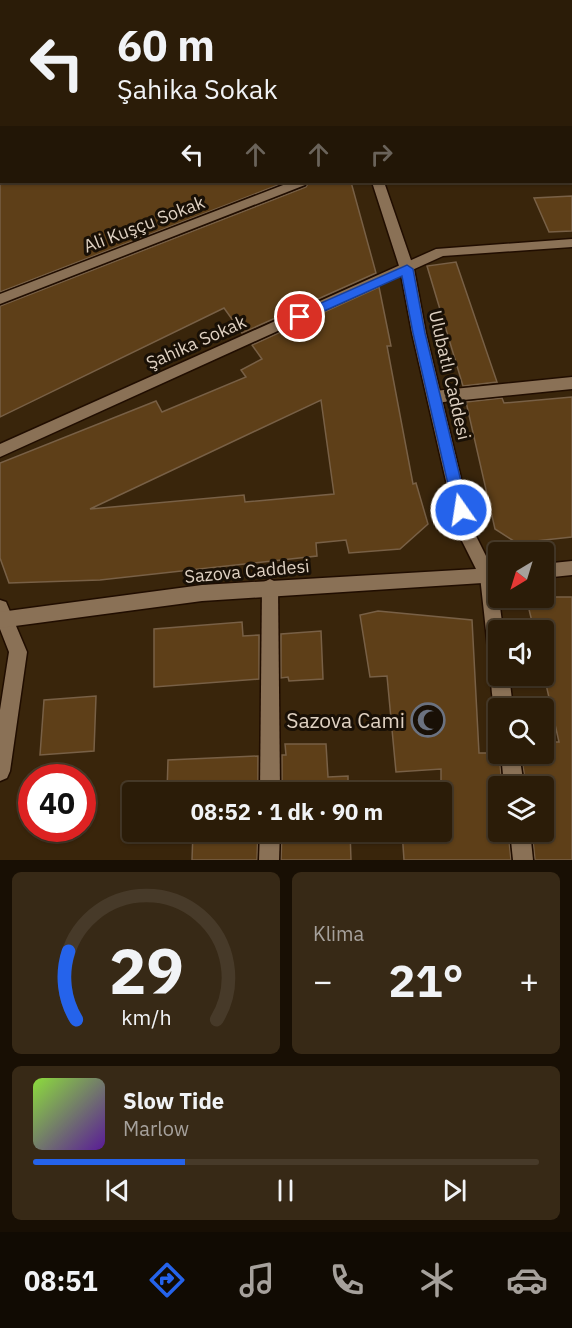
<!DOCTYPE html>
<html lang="tr">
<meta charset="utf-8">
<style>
body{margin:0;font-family:"IBM Plex Sans",sans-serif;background:#372916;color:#f1f3f6;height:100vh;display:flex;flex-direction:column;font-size:22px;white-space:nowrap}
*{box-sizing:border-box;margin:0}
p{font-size:20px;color:#a6a19c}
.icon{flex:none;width:33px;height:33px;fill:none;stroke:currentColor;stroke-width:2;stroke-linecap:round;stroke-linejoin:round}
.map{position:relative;height:860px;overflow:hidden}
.drawer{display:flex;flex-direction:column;gap:12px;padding:12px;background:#180f04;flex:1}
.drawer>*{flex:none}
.banner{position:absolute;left:0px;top:0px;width:573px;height:183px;box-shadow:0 2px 4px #0004,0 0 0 2px #473a29;background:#2b1c08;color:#f1f3f6;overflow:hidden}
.needle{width:39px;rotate:218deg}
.tools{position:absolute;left:488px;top:542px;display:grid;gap:12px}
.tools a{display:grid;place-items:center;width:66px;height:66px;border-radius:6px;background:#2b1c08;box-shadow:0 2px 4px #0004,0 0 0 2px #473a29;font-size:30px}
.speed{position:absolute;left:18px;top:764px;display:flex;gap:12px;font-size:30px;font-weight:700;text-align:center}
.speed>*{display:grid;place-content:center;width:78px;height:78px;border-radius:50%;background:#2b1c08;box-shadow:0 2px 4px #0004,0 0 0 2px #473a29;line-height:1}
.speed .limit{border:9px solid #d22;background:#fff;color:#111}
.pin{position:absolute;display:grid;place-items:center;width:51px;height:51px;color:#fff;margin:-26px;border:3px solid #fff;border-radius:50%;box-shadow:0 2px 6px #0007}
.me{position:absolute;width:66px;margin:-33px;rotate:347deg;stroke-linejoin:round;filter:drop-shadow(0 0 4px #0008)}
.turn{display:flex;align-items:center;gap:21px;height:126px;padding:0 18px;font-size:27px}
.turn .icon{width:78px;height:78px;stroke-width:2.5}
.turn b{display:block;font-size:42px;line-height:51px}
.lanes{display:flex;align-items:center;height:57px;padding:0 18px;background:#0003;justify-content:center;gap:30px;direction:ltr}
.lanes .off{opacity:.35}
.big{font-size:45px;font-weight:700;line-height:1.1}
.drawer .widget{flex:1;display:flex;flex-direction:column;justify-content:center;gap:9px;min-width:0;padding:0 21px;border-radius:9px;background:#372916}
.drawer .dial{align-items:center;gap:0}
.dial svg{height:156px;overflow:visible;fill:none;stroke:#473a29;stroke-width:7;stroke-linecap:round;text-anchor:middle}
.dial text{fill:#f1f3f6;stroke:none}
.song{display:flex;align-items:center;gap:18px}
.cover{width:72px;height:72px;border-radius:9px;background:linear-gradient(135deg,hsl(90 70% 55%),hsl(270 70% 35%))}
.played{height:6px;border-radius:3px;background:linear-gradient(90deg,#2563eb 30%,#473a29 30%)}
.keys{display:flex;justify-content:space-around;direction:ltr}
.heat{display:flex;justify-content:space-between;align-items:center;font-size:33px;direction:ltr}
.drawer .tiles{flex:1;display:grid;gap:12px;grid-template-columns:1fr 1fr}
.widget:last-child{grid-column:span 2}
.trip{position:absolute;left:122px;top:782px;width:330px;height:60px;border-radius:6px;background:#2b1c08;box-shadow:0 2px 4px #0004,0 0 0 2px #473a29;font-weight:700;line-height:60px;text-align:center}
.tabs{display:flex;height:96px;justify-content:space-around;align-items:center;background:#110b03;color:#a6a19c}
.tabs .icon{width:42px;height:42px}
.tabs .active{color:#2563eb}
.tabs b{font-size:27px;color:#f1f3f6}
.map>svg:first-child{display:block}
</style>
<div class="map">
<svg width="572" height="860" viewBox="0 0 572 860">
<rect width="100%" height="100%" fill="#39250b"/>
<g fill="#5e3f18" stroke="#786046" stroke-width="1.5" fill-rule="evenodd">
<path d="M 0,182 L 286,182 L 0,292 Z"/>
<path d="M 309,182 L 351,182 L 376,273 L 242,333 L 224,308 L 0,417 L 0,306 L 306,187 Z"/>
<path d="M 572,196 L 572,231 L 549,232 L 534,198 Z"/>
<path d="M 456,262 L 497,382 L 463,386 L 427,266 Z"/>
<path d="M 379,287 L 391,346 L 387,346 L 413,484 L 416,483 L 428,524 L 400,549 L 349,553 L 346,540 L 316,543 L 317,556 L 100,580 L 9,583 L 0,558 L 0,463 L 156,401 L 162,412 L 246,377 L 241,370 L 262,359 L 252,345 ZM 321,400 L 334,494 L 245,502 L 244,495 L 90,509 Z"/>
<path d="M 572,397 L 572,537 L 517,543 L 495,529 L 466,402 L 502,398 L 504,403 Z"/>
<path d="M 526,597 L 572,597 L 572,860 L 535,860 L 532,831 L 543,831 L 543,786 L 526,786 L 521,753 L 543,753 L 543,742 L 559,742 L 543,671 L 543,630 L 534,630 Z"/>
<path d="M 378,611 L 472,620 L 479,753 L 499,753 L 502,786 L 498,786 L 498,831 L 508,831 L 511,860 L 404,860 L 402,831 L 441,831 L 441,769 L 396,772 L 387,676 L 370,677 L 360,615 Z"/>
<path d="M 242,622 L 243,636 L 259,635 L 259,679 L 154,687 L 154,629 Z"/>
<path d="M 321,631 L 323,679 L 289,681 L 288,677 L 281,678 L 281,634 Z"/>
<path d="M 96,696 L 94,751 L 40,755 L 44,700 Z"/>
<path d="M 285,744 L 326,744 L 328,777 L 348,776 L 348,792 L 282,792 L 282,755 L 286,755 Z"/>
<path d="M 258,756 L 258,792 L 167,792 L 168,760 Z"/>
<path d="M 193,831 L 258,831 L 257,860 L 192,860 Z"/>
<path d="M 282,831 L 350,831 L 351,860 L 281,860 Z"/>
</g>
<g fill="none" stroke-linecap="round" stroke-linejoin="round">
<g stroke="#200d00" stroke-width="3">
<g id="street">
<path d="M 178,0 L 191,0 L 176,2 Z"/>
<path d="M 0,54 L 2,54 L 0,61 Z"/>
<path d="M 2,167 L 2,175 L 0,176 L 0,168 Z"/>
<path d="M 291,182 L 307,182 L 305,185 L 0,304 L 0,294 Z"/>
<path d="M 572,239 L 572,247 L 443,256 L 0,457 L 0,444 L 436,249 Z"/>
<path d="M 572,377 L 572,389 L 434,403 L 429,401 L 427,397 L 429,393 L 434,391 Z"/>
<path d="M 488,568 L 494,571 L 496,576 L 503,630 L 498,630 L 498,666 L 492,664 L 489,658 L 480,576 L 482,571 Z"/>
<path d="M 270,579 L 276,582 L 278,587 L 280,792 L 260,792 L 262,587 L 264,582 Z"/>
<path d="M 0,600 L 6,602 L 27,652 L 10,771 L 7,778 L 0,781 L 0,710 L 9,652 L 0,629 Z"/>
<path d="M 498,667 L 498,675 L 509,675 L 513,708 L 498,708 L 498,715 C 492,704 489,681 494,669 Z"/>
<path d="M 501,753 L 519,753 L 524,786 L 504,786 Z"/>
<path d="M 260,831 L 280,831 L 279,860 L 259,860 Z"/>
<path d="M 510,831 L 530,831 L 533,860 L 513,860 Z"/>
</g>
</g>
<g stroke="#200d00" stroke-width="3">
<g id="secondary">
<path d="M 240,0 L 250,0 L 252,2 L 241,2 Z"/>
<path d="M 372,182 L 384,182 L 414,269 L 426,333 L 474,532 L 492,568 L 498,568 L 498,582 L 202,601 L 0,628 L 0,612 L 202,585 L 476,569 L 458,533 L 412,333 L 400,269 Z"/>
<path d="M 572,561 L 572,575 L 543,578 L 543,564 Z"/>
</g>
</g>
<use href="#street" fill="#8a7156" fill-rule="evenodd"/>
<use href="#secondary" fill="#8a7156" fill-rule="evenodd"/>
</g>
<path fill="#2563eb" stroke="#184099" stroke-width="1.5" d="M 407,265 L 413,269 L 425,333 L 468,510 L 466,515 L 461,517 L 456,515 L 454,510 L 413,333 L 402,276 L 304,320 L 296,320 L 294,317 L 296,314 Z"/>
<defs>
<g id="mosque-ring" transform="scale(1.725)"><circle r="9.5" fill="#191006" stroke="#6b7280" stroke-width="1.5"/><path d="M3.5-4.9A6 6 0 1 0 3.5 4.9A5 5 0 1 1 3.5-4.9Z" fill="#6b7280"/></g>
</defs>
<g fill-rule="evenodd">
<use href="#mosque-ring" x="428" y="720"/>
</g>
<g text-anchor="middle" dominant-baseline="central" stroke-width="6" stroke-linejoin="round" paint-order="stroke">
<g font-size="18" fill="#dfd1c2" stroke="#191006">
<text transform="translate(144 224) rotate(-21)">Ali Kuşçu Sokak</text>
<text transform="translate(196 342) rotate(-24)">Şahika Sokak</text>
<text transform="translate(450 375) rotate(77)">Ulubatlı Caddesi</text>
<text transform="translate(247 571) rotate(-5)">Sazova Caddesi</text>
</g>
<g font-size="21" fill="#dfd1c2" stroke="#191006" text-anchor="end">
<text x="405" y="720">Sazova Cami</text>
</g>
</g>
</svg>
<div class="tools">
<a><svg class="needle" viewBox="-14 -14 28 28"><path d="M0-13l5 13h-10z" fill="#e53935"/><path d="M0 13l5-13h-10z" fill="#a6a19c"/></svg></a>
<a><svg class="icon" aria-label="sound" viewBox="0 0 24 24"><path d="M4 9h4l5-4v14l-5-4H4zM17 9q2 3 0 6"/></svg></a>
<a><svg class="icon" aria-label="search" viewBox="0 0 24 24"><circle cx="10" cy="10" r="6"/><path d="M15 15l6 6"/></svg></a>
<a><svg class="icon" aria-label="layers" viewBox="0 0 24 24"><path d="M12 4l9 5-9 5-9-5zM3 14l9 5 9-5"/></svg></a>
</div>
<div class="speed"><div class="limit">40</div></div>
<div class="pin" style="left:300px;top:317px;background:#d93025"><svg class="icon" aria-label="arrive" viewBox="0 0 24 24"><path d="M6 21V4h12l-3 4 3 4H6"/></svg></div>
<svg class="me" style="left:461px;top:510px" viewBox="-20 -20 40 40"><circle r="17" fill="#2563eb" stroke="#fff" stroke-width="3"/><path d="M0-11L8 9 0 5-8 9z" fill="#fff"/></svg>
<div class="trip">08:52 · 1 dk · 90 m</div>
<div class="banner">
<div class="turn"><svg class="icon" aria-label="left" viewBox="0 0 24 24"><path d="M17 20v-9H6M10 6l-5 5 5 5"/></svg><div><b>60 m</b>Şahika Sokak</div></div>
<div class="lanes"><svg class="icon" aria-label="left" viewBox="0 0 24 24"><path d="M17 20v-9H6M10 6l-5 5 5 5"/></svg><svg class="icon off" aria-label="ahead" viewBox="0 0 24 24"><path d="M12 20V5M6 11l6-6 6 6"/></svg><svg class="icon off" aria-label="ahead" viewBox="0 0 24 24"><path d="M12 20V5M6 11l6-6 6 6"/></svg><svg class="icon off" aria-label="right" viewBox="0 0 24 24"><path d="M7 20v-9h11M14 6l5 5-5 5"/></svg></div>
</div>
</div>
<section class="drawer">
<div class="tiles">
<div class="widget dial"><svg viewBox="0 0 100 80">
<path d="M14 69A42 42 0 1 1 86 69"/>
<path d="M14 69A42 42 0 0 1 10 34" stroke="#2563eb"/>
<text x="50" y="56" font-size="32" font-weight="700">29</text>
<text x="50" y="72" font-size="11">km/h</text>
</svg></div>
<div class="widget"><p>Klima</p>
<div class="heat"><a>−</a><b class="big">21°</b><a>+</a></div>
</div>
<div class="widget">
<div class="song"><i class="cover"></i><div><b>Slow Tide</b><p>Marlow</p></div></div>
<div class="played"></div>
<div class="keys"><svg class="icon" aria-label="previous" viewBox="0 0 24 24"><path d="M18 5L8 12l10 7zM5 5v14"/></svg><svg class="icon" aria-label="pause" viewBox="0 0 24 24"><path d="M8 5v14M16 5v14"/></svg><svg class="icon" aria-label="next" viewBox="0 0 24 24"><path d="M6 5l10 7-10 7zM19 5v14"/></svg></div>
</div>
</div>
</section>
<nav class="tabs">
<b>08:51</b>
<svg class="icon active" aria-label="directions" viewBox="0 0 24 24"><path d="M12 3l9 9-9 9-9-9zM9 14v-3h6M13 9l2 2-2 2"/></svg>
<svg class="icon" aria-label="music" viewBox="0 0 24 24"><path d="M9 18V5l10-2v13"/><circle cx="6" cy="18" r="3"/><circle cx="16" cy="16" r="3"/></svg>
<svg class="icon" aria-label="phone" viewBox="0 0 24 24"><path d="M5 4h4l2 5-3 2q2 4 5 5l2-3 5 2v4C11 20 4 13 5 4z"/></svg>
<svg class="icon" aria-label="climate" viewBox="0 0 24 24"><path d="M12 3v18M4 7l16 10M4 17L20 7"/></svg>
<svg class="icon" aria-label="car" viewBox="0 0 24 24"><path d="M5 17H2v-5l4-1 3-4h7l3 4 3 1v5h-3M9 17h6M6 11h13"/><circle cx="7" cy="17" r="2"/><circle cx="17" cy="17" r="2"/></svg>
</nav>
